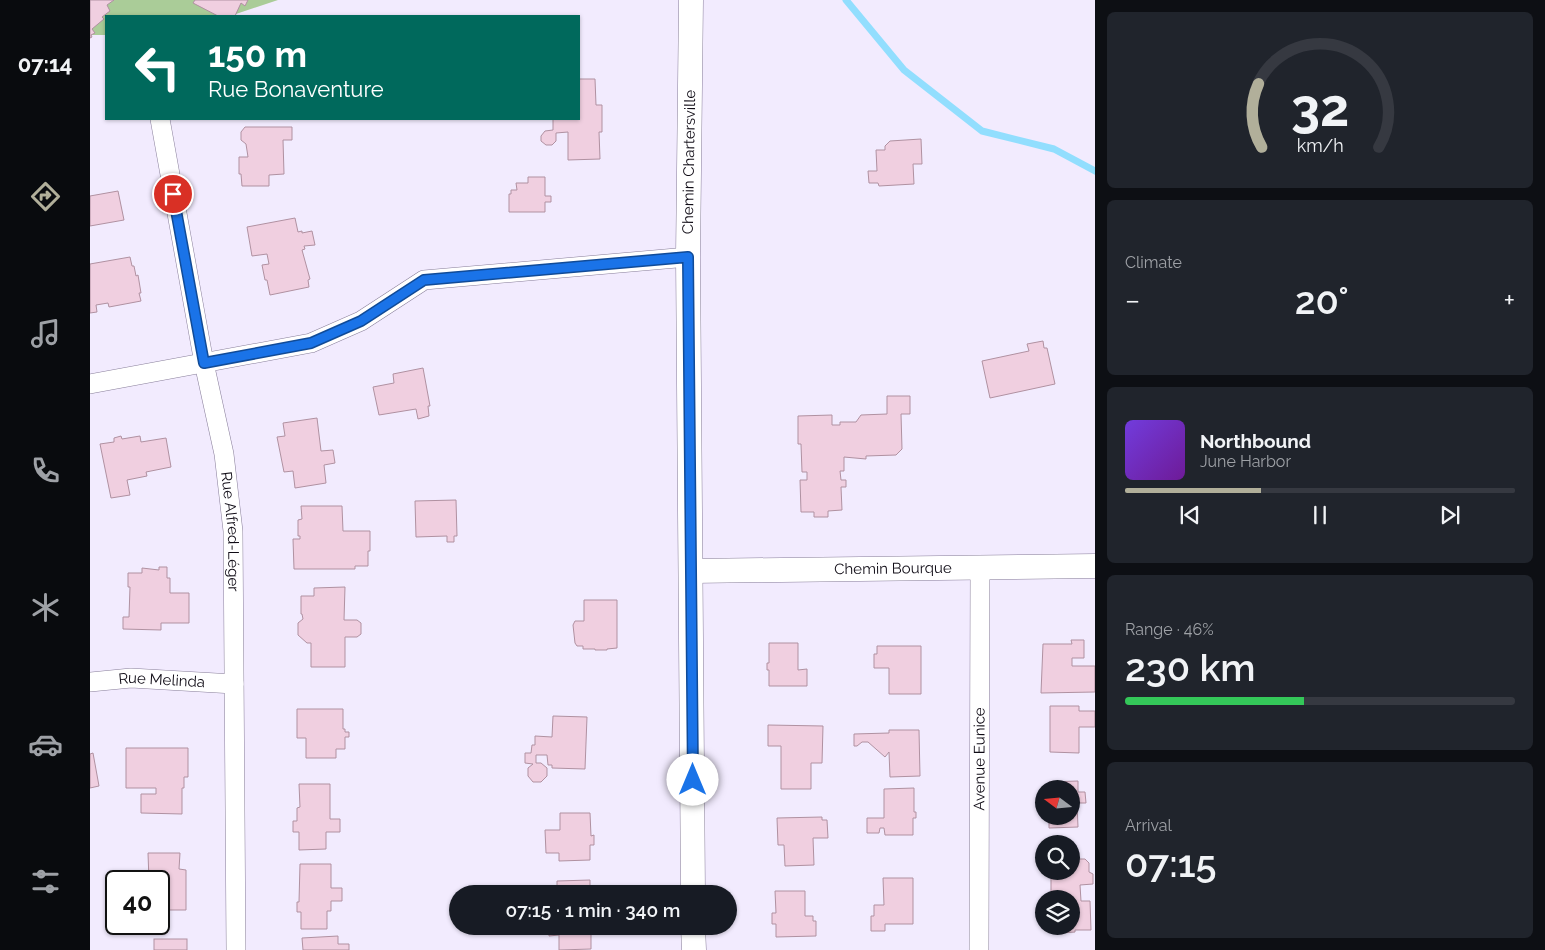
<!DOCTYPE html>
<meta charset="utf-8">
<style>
body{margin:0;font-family:Raleway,sans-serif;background:#20242c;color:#f1f3f6;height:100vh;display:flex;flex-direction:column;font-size:19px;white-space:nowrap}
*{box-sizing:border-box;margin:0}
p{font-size:16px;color:#9ea1a6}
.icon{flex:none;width:28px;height:28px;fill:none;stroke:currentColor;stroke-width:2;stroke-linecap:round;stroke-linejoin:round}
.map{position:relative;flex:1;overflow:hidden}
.details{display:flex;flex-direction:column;gap:12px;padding:12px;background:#0d0f14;width:450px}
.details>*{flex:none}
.hud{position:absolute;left:15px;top:15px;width:475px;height:105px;border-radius:0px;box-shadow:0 1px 4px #0004;background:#00695c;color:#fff;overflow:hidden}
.needle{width:32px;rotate:286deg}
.buttons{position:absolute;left:945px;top:780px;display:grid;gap:10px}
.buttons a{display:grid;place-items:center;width:45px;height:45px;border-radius:50%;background:#171b24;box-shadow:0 1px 4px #0004;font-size:25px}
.speed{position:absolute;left:15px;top:870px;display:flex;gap:10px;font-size:25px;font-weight:700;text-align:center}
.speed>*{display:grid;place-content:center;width:65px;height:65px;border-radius:50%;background:#171b24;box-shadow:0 1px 4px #0004;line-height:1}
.speed .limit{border:2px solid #111;border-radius:8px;background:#fff;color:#111}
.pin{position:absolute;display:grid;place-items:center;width:42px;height:42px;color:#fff;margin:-21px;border:2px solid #fff;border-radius:50%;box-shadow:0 1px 5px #0007}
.me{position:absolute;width:55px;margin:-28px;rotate:0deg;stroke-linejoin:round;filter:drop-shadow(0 0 4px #0008)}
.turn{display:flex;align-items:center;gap:18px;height:105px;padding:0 20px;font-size:22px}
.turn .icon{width:65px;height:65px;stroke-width:2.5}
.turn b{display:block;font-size:35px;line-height:42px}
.big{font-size:38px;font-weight:600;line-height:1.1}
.details .card{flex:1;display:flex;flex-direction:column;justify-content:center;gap:8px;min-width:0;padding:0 18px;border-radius:8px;background:#20242c}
.details .dial{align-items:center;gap:0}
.dial svg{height:130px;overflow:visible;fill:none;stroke:#363941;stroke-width:7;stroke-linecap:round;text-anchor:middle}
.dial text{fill:#f1f3f6;stroke:none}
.song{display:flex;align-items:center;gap:15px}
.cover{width:60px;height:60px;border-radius:8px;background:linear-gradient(135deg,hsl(260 70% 55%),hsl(280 70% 35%))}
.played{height:5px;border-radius:2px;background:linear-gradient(90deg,#b1af9a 35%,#363941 35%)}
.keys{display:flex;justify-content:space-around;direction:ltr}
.heat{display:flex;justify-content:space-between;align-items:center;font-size:28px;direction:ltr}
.charge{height:8px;border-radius:4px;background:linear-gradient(90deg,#34c759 46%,#363941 0)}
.trip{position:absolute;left:359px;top:885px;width:288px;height:50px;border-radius:25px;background:#171b24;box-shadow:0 1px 4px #0004;font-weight:600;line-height:50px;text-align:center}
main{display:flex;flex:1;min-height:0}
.tab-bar{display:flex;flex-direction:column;width:90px;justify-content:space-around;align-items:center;background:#090b0e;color:#9ea1a6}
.tab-bar .icon{width:35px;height:35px}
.tab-bar .on{color:#b1af9a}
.tab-bar b{font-size:22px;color:#f1f3f6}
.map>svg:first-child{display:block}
</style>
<main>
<nav class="tab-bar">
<b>07:14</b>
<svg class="icon on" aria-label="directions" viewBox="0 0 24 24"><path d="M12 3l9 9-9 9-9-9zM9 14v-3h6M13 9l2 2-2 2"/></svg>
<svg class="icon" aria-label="music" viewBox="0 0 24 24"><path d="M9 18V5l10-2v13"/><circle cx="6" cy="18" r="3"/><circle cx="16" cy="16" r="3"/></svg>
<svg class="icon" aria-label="phone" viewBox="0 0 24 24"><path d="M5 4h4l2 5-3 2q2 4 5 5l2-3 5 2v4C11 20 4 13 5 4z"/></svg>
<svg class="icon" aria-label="climate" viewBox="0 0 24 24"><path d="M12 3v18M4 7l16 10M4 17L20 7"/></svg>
<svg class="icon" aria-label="car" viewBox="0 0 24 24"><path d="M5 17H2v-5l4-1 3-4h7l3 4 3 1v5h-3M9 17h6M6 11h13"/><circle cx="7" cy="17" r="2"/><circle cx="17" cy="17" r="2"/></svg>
<svg class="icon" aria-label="filters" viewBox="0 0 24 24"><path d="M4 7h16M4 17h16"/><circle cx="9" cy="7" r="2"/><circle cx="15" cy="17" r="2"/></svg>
</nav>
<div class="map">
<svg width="1005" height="950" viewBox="0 0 1005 950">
<rect width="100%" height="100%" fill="#f2ebfe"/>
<path fill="#aacc98" d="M 0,0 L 188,0 L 140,16 L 16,16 L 16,35 L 0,35 Z"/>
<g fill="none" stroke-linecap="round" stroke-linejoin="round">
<path stroke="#92defe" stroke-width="7" d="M 756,0 L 814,70 L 892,131 L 964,149 L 1005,171"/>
</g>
<g fill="#f0cfe0" stroke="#b091a1">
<path d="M 0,0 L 24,0 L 17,5 L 20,11 L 12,17 L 14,19 L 2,29 L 5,33 L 1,35 L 2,37 L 0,38 Z"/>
<path d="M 105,0 L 158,0 L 155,6 L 151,3 L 145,16 L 128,16 L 103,3 Z"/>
<path d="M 489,79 L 505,79 L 506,105 L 512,105 L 512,132 L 509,132 L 510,159 L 478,160 L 478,132 L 466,133 L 466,141 L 462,145 L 456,145 L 451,141 L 451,136 L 455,131 L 463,130 L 463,119 L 489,119 Z"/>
<path d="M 155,127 L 202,127 L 202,140 L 193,140 L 194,174 L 179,175 L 179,186 L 152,186 L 151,174 L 149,174 L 149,157 L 158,157 L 156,144 L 151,140 L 151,132 Z"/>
<path d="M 831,139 L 832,164 L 823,164 L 824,184 L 789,186 L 788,183 L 779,183 L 778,171 L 787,171 L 786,150 L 795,150 L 795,146 L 800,141 Z"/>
<path d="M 438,177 L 455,177 L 455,196 L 461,196 L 461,202 L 455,202 L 455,212 L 419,212 L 419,194 L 421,194 L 421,190 L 427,190 L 426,183 L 438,183 Z"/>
<path d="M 28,191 L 34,220 L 0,226 L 0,196 Z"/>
<path d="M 205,218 L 208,232 L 212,231 L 212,233 L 222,231 L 225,245 L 214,246 L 215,249 L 212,250 L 220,279 L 218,280 L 219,287 L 180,295 L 177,280 L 175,280 L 172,265 L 179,264 L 177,254 L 162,256 L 157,227 Z"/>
<path d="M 40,257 L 42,266 L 44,266 L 46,276 L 48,275 L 51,293 L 49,293 L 51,301 L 19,307 L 18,303 L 6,305 L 7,312 L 0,313 L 0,264 Z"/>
<path d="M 953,341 L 954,348 L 957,348 L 965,384 L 900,398 L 892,361 L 939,351 L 937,344 Z"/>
<path d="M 333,368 L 340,406 L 338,406 L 339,416 L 328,419 L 326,409 L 289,415 L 283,387 L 304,383 L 303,374 Z"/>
<path d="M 797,396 L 820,396 L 820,414 L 811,414 L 812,449 L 806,455 L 776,456 L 776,459 L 754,457 L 754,471 L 750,471 L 751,480 L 756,480 L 756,487 L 751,487 L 752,510 L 738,511 L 738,517 L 724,517 L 724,512 L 711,512 L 710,480 L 717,480 L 717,472 L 712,472 L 711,444 L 708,444 L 708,416 L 742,415 L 742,425 L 750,425 L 750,422 L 766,422 L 771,415 L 797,414 Z"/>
<path d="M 227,418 L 231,451 L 243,450 L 245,463 L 234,465 L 236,483 L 205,488 L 203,471 L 194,472 L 187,437 L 195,436 L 193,423 Z"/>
<path d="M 31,436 L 32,439 L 50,436 L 51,442 L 76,438 L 81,467 L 56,472 L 57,476 L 37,480 L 40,495 L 21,498 L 10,444 L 24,442 L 24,438 Z"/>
<path d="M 366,500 L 367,536 L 364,536 L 364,542 L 357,542 L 357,536 L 326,537 L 325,501 Z"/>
<path d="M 211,506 L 252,506 L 253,531 L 280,531 L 280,551 L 278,551 L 278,566 L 265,566 L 265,569 L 204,569 L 203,539 L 210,539 L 210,536 L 208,536 L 208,520 L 212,519 Z"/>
<path d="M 69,567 L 77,567 L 77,578 L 80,578 L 80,593 L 99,593 L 99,623 L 71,623 L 71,630 L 33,629 L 33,617 L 39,617 L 40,587 L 38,587 L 38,573 L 52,573 L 52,568 L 69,570 Z"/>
<path d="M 255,587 L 254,620 L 267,620 L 271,623 L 271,634 L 267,637 L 255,637 L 255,667 L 221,667 L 221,643 L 217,643 L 208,635 L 208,623 L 213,619 L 212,614 L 211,614 L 211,596 L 224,596 L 224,588 Z"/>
<path d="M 494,600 L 527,600 L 527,648 L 517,649 L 517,650 L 505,650 L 505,649 L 493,649 L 493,646 L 487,646 L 485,643 L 483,625 L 485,621 L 494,621 Z"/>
<path d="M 981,640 L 994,640 L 994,658 L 982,658 L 982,666 L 1005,666 L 1005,692 L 951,693 L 953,644 L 982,644 Z"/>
<path d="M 679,643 L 708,643 L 708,670 L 717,669 L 717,686 L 679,686 L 679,670 L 677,670 L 677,663 L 679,663 Z"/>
<path d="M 787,646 L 831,646 L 831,694 L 799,694 L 799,668 L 784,668 L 784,654 L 787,654 Z"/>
<path d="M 960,706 L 989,706 L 989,711 L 1005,711 L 1005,727 L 989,727 L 989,753 L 960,752 Z"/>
<path d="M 207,709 L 253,709 L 253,729 L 255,729 L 255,732 L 259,732 L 259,737 L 255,737 L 255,749 L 246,749 L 246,758 L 216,758 L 216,738 L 207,738 Z"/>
<path d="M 463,716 L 497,717 L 495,769 L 462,768 L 462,765 L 458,765 L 457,755 L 446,755 L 446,763 L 451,763 L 457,768 L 457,776 L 451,782 L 443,782 L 438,776 L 438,768 L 443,764 L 435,763 L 435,753 L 441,753 L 442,745 L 445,745 L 445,736 L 462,737 Z"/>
<path d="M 678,725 L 733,726 L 732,763 L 721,763 L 721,789 L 691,789 L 691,746 L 678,746 Z"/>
<path d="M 799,730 L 829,730 L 830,776 L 800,777 L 799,752 L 795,757 L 778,742 L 772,742 L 767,746 L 764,746 L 764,734 L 799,733 Z"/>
<path d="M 36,748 L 98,748 L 98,777 L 94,777 L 94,788 L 92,788 L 92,814 L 51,813 L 51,794 L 66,794 L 66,788 L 36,788 Z"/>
<path d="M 3,753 L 9,786 L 0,788 L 0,754 Z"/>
<path d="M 988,781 L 988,792 L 995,792 L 996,803 L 987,803 L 988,827 L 959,828 L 959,816 L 981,816 L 981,789 L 954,789 L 954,808 L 953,786 L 959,786 L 959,782 Z"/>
<path d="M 209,784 L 240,784 L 240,819 L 250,819 L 250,832 L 236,832 L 236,849 L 209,850 L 209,832 L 203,832 L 203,821 L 207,821 L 207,808 L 210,807 Z"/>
<path d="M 824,788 L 824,812 L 826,812 L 826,818 L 823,818 L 823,835 L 795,835 L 794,828 L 790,828 L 789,833 L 777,833 L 777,818 L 794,818 L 794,789 Z"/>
<path d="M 470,813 L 500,813 L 501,836 L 504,835 L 504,845 L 500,845 L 500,860 L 469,861 L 469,853 L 456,853 L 455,830 L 470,830 Z"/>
<path d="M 732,817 L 732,820 L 737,820 L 738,838 L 723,838 L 724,865 L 695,866 L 694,845 L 688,845 L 687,818 Z"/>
<path d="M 58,853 L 90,853 L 89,869 L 96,870 L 96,910 L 79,910 L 78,902 L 69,902 L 69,881 L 59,881 Z"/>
<path d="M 981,859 L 995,859 L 999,863 L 999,872 L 1003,874 L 1003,884 L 990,885 L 991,901 L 1000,901 L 1001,930 L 985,930 L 985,932 L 970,933 L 970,931 L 965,931 L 960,926 L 981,926 L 981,899 L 961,899 L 961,871 L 981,871 Z"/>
<path d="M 210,864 L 241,864 L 241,888 L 252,888 L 252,901 L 241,901 L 241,911 L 237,911 L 237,929 L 211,929 L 211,912 L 207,912 L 207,902 L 209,902 Z"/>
<path d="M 793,878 L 823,878 L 823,924 L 795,924 L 795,931 L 781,931 L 781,916 L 784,916 L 784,905 L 794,905 Z"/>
<path d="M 500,880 L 500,894 L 445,894 L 445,889 L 456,888 L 463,894 L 467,894 L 467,881 Z"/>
<path d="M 685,891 L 715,891 L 715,916 L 723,916 L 723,921 L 726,921 L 726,936 L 686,937 L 686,924 L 682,924 L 682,913 L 686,913 Z"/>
<path d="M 423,926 L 501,926 L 501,949 L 469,950 L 469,935 L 459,936 L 459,931 L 423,932 Z"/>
<path d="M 248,936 L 248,944 L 259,944 L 259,950 L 213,950 L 212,938 Z"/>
<rect x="64" y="939" width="33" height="11"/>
</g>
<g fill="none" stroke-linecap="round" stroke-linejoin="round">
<g stroke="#887e9a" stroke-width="20">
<g id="minor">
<path id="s1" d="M 70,119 L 114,363 L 134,454 L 143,531 L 146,950"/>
<path d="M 0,384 L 221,343 L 271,321 L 334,280 L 598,257"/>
<path id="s2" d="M 0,682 L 41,678 L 144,684"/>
<path id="s3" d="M 889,950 L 890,567"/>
</g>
</g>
<g stroke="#887e9a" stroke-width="25">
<g id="tertiary">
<path d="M 601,0 L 598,257 L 603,894"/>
<path id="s4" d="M 602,571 L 1005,566"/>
<path d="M 603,926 L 604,950"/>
</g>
</g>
<use href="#minor" stroke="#fff" stroke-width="19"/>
<use href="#tertiary" stroke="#fff" stroke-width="24"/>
</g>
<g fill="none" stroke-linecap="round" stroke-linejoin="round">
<g stroke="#114b97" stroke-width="12">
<path id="route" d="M 83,194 L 114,363 L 221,343 L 271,321 L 334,280 L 598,257 L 603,780"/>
</g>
<use href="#route" stroke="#1a73e8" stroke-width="9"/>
</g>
<g text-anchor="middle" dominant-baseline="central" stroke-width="5" stroke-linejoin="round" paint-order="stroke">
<g font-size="15" fill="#0f0b15" stroke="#fff">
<text transform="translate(599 162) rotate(-89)">Chemin Chartersville</text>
<text stroke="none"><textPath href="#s1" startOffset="419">Rue Alfred-Léger</textPath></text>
<text stroke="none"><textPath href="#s4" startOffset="201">Chemin Bourque</textPath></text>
<text stroke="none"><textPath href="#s2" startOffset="72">Rue Melinda</textPath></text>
<text stroke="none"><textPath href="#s3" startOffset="191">Avenue Eunice</textPath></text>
</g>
</g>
</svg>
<div class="buttons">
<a><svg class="needle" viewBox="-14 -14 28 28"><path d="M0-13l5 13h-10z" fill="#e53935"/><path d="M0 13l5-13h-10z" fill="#9ea1a6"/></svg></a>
<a><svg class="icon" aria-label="search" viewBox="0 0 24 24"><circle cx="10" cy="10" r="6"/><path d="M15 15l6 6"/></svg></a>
<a><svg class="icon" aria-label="layers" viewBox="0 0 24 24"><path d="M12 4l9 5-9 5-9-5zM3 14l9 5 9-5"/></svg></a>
</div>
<div class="speed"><div class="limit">40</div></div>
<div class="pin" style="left:83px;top:194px;background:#d93025"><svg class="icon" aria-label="arrive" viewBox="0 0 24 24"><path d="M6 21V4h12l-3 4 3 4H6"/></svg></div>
<svg class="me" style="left:603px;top:780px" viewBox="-20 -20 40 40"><circle r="19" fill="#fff"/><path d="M0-13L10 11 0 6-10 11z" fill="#1a73e8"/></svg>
<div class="trip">07:15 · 1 min · 340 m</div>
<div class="hud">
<div class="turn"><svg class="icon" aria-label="left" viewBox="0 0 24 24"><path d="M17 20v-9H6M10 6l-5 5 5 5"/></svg><div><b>150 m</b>Rue Bonaventure</div></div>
</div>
</div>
<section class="details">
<div class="card dial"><svg viewBox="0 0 100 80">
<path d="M14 69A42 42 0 1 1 86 69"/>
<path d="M14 69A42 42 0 0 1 12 30" stroke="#b1af9a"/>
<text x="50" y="56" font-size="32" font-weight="700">32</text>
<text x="50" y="72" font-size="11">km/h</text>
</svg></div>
<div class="card"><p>Climate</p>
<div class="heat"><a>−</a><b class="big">20°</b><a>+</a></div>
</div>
<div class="card">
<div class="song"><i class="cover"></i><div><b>Northbound</b><p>June Harbor</p></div></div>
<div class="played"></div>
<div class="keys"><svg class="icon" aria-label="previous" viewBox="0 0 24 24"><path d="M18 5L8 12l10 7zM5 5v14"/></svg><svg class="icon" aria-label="pause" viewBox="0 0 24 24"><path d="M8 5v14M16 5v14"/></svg><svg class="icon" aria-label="next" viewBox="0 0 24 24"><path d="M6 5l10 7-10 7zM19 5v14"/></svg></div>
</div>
<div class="card"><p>Range · 46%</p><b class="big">230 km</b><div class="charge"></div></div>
<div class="card"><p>Arrival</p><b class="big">07:15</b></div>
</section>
</main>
